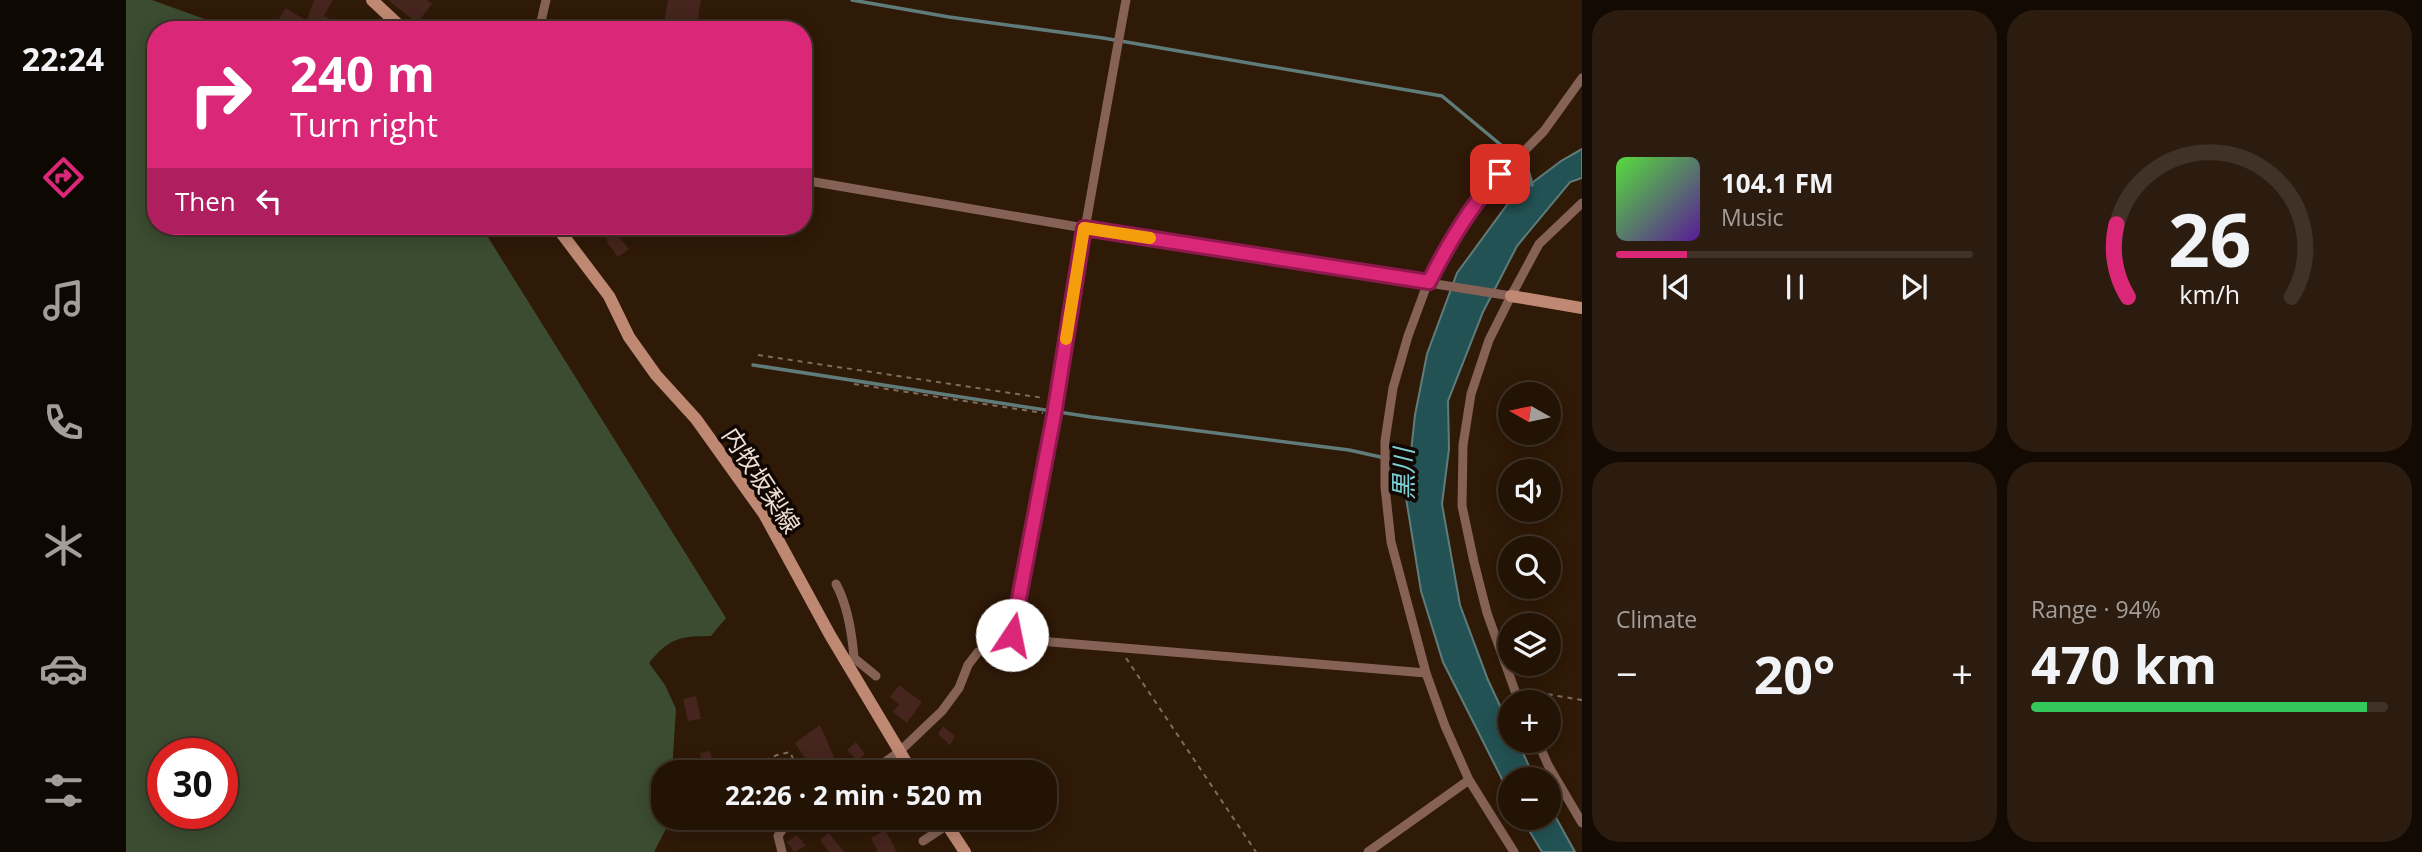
<!DOCTYPE html>
<meta charset="utf-8">
<style>
body{margin:0;font-family:"Open Sans","Noto Sans JP",sans-serif;background:#2b1c0f;color:#f1f3f6;height:100vh;display:flex;flex-direction:column;font-size:26px;white-space:nowrap}
*{box-sizing:border-box;margin:0}
p{font-size:23px;color:#a39e9a}
.icon{flex:none;width:38px;height:38px;fill:none;stroke:currentColor;stroke-width:2;stroke-linecap:round;stroke-linejoin:round}
.map{position:relative;flex:1;overflow:hidden}
.sheet{display:flex;flex-direction:column;gap:10px;padding:10px;background:#130a03;width:840px}
.sheet>*{flex:none}
.top-card{position:absolute;left:21px;top:21px;width:665px;height:214px;border-radius:28px;box-shadow:0 4px 18px #0003,0 0 0 2px #403227;background:#db2777;color:#fff;overflow:hidden}
.needle{width:46px;rotate:279deg}
.controls{position:absolute;left:1372px;top:382px;display:grid;gap:14px}
.controls a{display:grid;place-items:center;width:63px;height:63px;border-radius:50%;background:#231305;box-shadow:0 4px 18px #0003,0 0 0 2px #403227;font-size:35px}
.speed{position:absolute;left:21px;top:738px;display:flex;gap:14px;font-size:35px;font-weight:700;text-align:center}
.speed>*{display:grid;place-content:center;width:91px;height:91px;border-radius:50%;background:#231305;box-shadow:0 4px 18px #0003,0 0 0 2px #403227;line-height:1}
.speed .limit{border:10px solid #d22;background:#fff;color:#111}
.pin{position:absolute;display:grid;place-items:center;width:60px;height:60px;color:#fff;margin:-30px;border-radius:14px;box-shadow:0 4px 10px #0006}
.me{position:absolute;width:77px;margin:-38px;rotate:11deg;stroke-linejoin:round;filter:drop-shadow(0 0 5px #0008)}
.turn{display:flex;align-items:center;gap:24px;height:147px;padding:0 28px;font-size:32px}
.turn .icon{width:91px;height:91px;stroke-width:2.5}
.turn b{display:block;font-size:49px;line-height:60px}
.then{display:flex;align-items:center;height:66px;padding:0 28px;background:#0003;gap:14px;font-size:26px}
.big{font-size:52px;font-weight:700;line-height:1.1}
.sheet .card{flex:1;display:flex;flex-direction:column;justify-content:center;gap:10px;min-width:0;padding:0 24px;border-radius:28px;background:#2b1c0f}
.sheet .dial{align-items:center;gap:0}
.dial svg{height:182px;overflow:visible;fill:none;stroke:#403227;stroke-width:7;stroke-linecap:round;text-anchor:middle}
.dial text{fill:#f1f3f6;stroke:none}
.song{display:flex;align-items:center;gap:21px}
.cover{width:84px;height:84px;border-radius:10px;background:linear-gradient(135deg,hsl(110 70% 55%),hsl(270 70% 35%))}
.played{height:7px;border-radius:4px;background:linear-gradient(90deg,#db2777 20%,#403227 20%)}
.keys{display:flex;justify-content:space-around;direction:ltr}
.heat{display:flex;justify-content:space-between;align-items:center;font-size:38px;direction:ltr}
.charge{height:10px;border-radius:5px;background:linear-gradient(90deg,#34c759 94%,#403227 0)}
.sheet .tiles{flex:1;display:grid;gap:10px;grid-template-columns:repeat(2,1fr)}
.trip{position:absolute;left:525px;top:760px;width:406px;height:70px;border-radius:28px;background:#231305;box-shadow:0 4px 18px #0003,0 0 0 2px #403227;font-weight:700;line-height:70px;text-align:center}
main{display:flex;flex:1;min-height:0}
.tab-bar{display:flex;flex-direction:column;width:126px;justify-content:space-around;align-items:center;background:#0e0802;color:#a39e9a}
.tab-bar .icon{width:49px;height:49px}
.tab-bar .selected{color:#db2777}
.tab-bar b{font-size:32px;color:#f1f3f6}
.map>svg:first-child{display:block}
</style>
<main>
<nav class="tab-bar">
<b>22:24</b>
<svg class="icon selected" aria-label="directions" viewBox="0 0 24 24"><path d="M12 3l9 9-9 9-9-9zM9 14v-3h6M13 9l2 2-2 2"/></svg>
<svg class="icon" aria-label="music" viewBox="0 0 24 24"><path d="M9 18V5l10-2v13"/><circle cx="6" cy="18" r="3"/><circle cx="16" cy="16" r="3"/></svg>
<svg class="icon" aria-label="phone" viewBox="0 0 24 24"><path d="M5 4h4l2 5-3 2q2 4 5 5l2-3 5 2v4C11 20 4 13 5 4z"/></svg>
<svg class="icon" aria-label="climate" viewBox="0 0 24 24"><path d="M12 3v18M4 7l16 10M4 17L20 7"/></svg>
<svg class="icon" aria-label="car" viewBox="0 0 24 24"><path d="M5 17H2v-5l4-1 3-4h7l3 4 3 1v5h-3M9 17h6M6 11h13"/><circle cx="7" cy="17" r="2"/><circle cx="17" cy="17" r="2"/></svg>
<svg class="icon" aria-label="filters" viewBox="0 0 24 24"><path d="M4 7h16M4 17h16"/><circle cx="9" cy="7" r="2"/><circle cx="15" cy="17" r="2"/></svg>
</nav>
<div class="map">
<svg width="1456" height="852" viewBox="0 0 1456 852">
<rect width="100%" height="100%" fill="#2f1907"/>
<path fill="#3b4c31" fill-rule="evenodd" d="M 0,0 L 26,0 L 109,30 L 30,30 L 30,226 L 355,226 L 600,618 L 585,636 C 554,636 543,638 523,663 L 539,685 L 550,709 L 546,772 L 537,772 L 537,817 L 543,817 L 542,825 L 528,852 L 0,852 ZM 37,754 L 96,754 L 96,814 L 37,814 Z"/>
<g fill="#235254" stroke="#607c7a" stroke-width="2">
<path d="M 1456,149 L 1456,178 L 1444,182 L 1391,246 L 1357,312 L 1322,401 L 1323,449 L 1316,504 L 1334,605 L 1362,680 L 1384,727 L 1384,740 L 1391,740 L 1409,779 L 1384,779 L 1384,795 L 1317,662 L 1295,591 L 1280,498 L 1289,415 L 1301,354 L 1331,273 L 1386,198 L 1435,161 Z"/>
<path d="M 1423,805 L 1449,852 L 1416,852 L 1395,817 L 1423,817 Z"/>
</g>
<g fill="none" stroke-linecap="round" stroke-linejoin="round">
<g stroke="#607c7a" stroke-width="3.5">
<path d="M 726,0 L 823,17 L 977,38 L 1316,96 L 1381,150 L 1402,170 L 1406,185"/>
<path d="M 627,365 L 965,417 L 1223,450 L 1259,458"/>
</g>
</g>
<g fill="#45251d">
<path d="M 188,0 L 207,0 L 198,16 L 203,18 L 199,30 L 179,25 Z"/>
<path d="M 262,0 L 301,0 L 306,4 L 291,23 Z"/>
<path d="M 542,0 L 575,0 L 570,30 L 537,30 Z"/>
<path d="M 160,8 L 179,20 L 172,30 L 157,30 L 149,25 Z"/>
<path d="M 478,226 L 489,226 L 490,233 L 503,249 L 492,257 L 481,242 Z"/>
<path d="M 773,685 L 796,702 L 781,723 L 767,712 L 773,704 L 764,697 Z"/>
<path d="M 570,696 L 575,719 L 562,721 L 557,699 Z"/>
<path d="M 694,725 L 713,768 L 705,772 L 688,772 L 669,743 Z"/>
<path d="M 817,726 L 829,736 L 824,745 L 812,734 Z"/>
<path d="M 730,742 L 739,754 L 731,761 L 721,750 Z"/>
<path d="M 584,751 L 589,769 L 579,772 L 574,753 Z"/>
<path d="M 827,817 L 857,817 L 837,832 Z"/>
<path d="M 759,830 L 771,852 L 752,852 L 745,838 Z"/>
<path d="M 703,833 L 718,852 L 703,852 L 694,840 Z"/>
<path d="M 671,835 L 680,846 L 668,852 L 661,842 Z"/>
</g>
<g fill="none" stroke-linecap="round" stroke-linejoin="round">
<g stroke="#7f6c5d" stroke-width="2" stroke-dasharray="5 5" stroke-linecap="butt">
<path d="M 632,355 L 918,398"/>
<path d="M 728,384 L 917,413"/>
<path d="M 1000,658 L 1130,852"/>
<path d="M 1402,691 L 1456,700"/>
<path d="M 611,772 L 651,755 L 664,752 L 673,772"/>
</g>
<g stroke="#856255" stroke-width="9">
<path d="M 1000,0 C 961,212 926,424 886,635 L 925,642 L 1300,673"/>
<path d="M 413,30 L 420,0"/>
<path d="M 677,180 L 958,228 L 1385,296"/>
<path d="M 710,584 C 722,606 726,633 728,658 L 720,662"/>
<path d="M 728,658 L 750,676"/>
<path d="M 1393,702 L 1361,613 L 1348,562 L 1336,506 L 1337,445 L 1345,394 L 1363,340 L 1385,296 L 1413,244 L 1456,203"/>
<path d="M 1411,740 L 1422,765 L 1456,823"/>
<path d="M 745,772 L 773,752 L 816,711 L 833,688 L 842,665 L 852,652 L 886,635"/>
<path d="M 797,841 L 821,825"/>
<path d="M 656,852 L 652,836 L 660,824 L 669,817"/>
<path d="M 1242,852 L 1343,780"/>
<path d="M 1388,852 L 1343,780 L 1319,726 L 1300,673 L 1265,542 L 1259,487 L 1259,441 L 1267,388 L 1282,336 L 1302,282 L 1317,254 L 1360,190 L 1418,131 L 1456,78"/>
</g>
<g stroke="#bf8873" stroke-width="12">
<path d="M 246,0 L 278,30"/>
<path d="M 430,226 L 483,296 L 503,337 L 530,375 L 570,419 L 638,514 L 704,635 L 786,772"/>
<path d="M 1385,296 L 1456,308"/>
<path d="M 816,817 L 839,852"/>
</g>
</g>
<g fill="none" stroke-linecap="round" stroke-linejoin="round">
<g stroke="#8e194d" stroke-width="18">
<path id="route" d="M 886,635 L 928,415 L 958,228 L 1303,282 C 1322,244 1345,205 1374,174"/>
</g>
<use href="#route" stroke="#db2777" stroke-width="12"/>
<path stroke="#f59e0b" stroke-width="12" d="M 940,339 L 958,228 L 1024,238"/>
</g>
<g text-anchor="middle" dominant-baseline="central" stroke-width="7" stroke-linejoin="round" paint-order="stroke">
<g font-size="24" fill="#eedfd4" stroke="#100702">
<text transform="translate(636 480) rotate(57)">内牧坂梨線</text>
</g>
<g font-size="26" font-style="italic" fill="#7dcfd4" stroke="#100702">
<text transform="translate(1277 474) rotate(-90)">黒川</text>
</g>
</g>
</svg>
<div class="controls">
<a><svg class="needle" viewBox="-14 -14 28 28"><path d="M0-13l5 13h-10z" fill="#e53935"/><path d="M0 13l5-13h-10z" fill="#a39e9a"/></svg></a>
<a><svg class="icon" aria-label="sound" viewBox="0 0 24 24"><path d="M4 9h4l5-4v14l-5-4H4zM17 9q2 3 0 6"/></svg></a>
<a><svg class="icon" aria-label="search" viewBox="0 0 24 24"><circle cx="10" cy="10" r="6"/><path d="M15 15l6 6"/></svg></a>
<a><svg class="icon" aria-label="layers" viewBox="0 0 24 24"><path d="M12 4l9 5-9 5-9-5zM3 14l9 5 9-5"/></svg></a>
<a>+</a>
<a>−</a>
</div>
<div class="speed"><div class="limit">30</div></div>
<div class="pin" style="left:1374px;top:174px;background:#d93025"><svg class="icon" aria-label="arrive" viewBox="0 0 24 24"><path d="M6 21V4h12l-3 4 3 4H6"/></svg></div>
<svg class="me" style="left:886px;top:635px" viewBox="-20 -20 40 40"><circle r="19" fill="#fff"/><path d="M0-13L10 11 0 6-10 11z" fill="#db2777"/></svg>
<div class="trip">22:26 · 2 min · 520 m</div>
<div class="top-card">
<div class="turn"><svg class="icon" aria-label="right" viewBox="0 0 24 24"><path d="M7 20v-9h11M14 6l5 5-5 5"/></svg><div><b>240 m</b>Turn right</div></div>
<div class="then">Then<svg class="icon" aria-label="left" viewBox="0 0 24 24"><path d="M17 20v-9H6M10 6l-5 5 5 5"/></svg></div>
</div>
</div>
<section class="sheet">
<div class="tiles">
<div class="card">
<div class="song"><i class="cover"></i><div><b>104.1 FM</b><p>Music</p></div></div>
<div class="played"></div>
<div class="keys"><svg class="icon" aria-label="previous" viewBox="0 0 24 24"><path d="M18 5L8 12l10 7zM5 5v14"/></svg><svg class="icon" aria-label="pause" viewBox="0 0 24 24"><path d="M8 5v14M16 5v14"/></svg><svg class="icon" aria-label="next" viewBox="0 0 24 24"><path d="M6 5l10 7-10 7zM19 5v14"/></svg></div>
</div>
<div class="card dial"><svg viewBox="0 0 100 80">
<path d="M14 69A42 42 0 1 1 86 69"/>
<path d="M14 69A42 42 0 0 1 9 37" stroke="#db2777"/>
<text x="50" y="56" font-size="32" font-weight="700">26</text>
<text x="50" y="72" font-size="11">km/h</text>
</svg></div>
<div class="card"><p>Climate</p>
<div class="heat"><a>−</a><b class="big">20°</b><a>+</a></div>
</div>
<div class="card"><p>Range · 94%</p><b class="big">470 km</b><div class="charge"></div></div>
</div>
</section>
</main>
